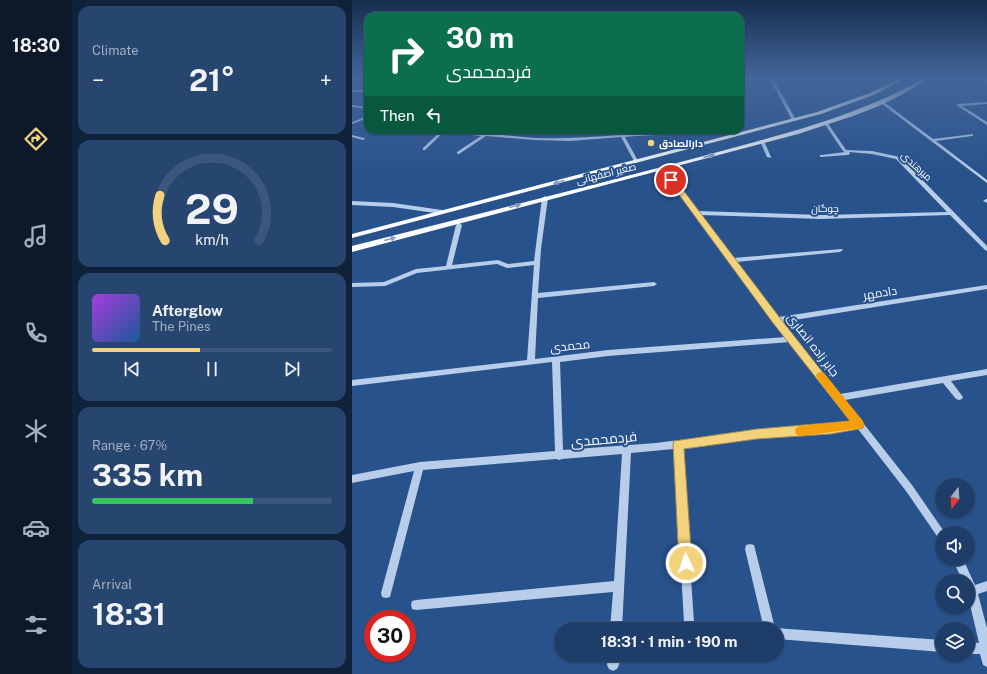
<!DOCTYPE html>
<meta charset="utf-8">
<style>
body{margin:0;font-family:"Public Sans",Cairo,sans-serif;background:#26456f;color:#f1f3f6;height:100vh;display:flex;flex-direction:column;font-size:15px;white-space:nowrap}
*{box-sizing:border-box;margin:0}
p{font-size:13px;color:#a1aec0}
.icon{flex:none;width:22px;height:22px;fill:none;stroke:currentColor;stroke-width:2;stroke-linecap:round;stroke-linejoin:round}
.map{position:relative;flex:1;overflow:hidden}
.details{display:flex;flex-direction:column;gap:6px;padding:6px;background:#10223a;width:280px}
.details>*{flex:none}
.top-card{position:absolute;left:12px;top:12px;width:380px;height:122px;border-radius:12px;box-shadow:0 1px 3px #0004,0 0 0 1px #3c577d;background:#0b6e4f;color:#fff;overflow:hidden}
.needle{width:26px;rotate:197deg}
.fabs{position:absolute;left:583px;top:478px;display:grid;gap:8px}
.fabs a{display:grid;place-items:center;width:40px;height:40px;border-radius:50%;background:#1e3e69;box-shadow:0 1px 3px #0004,0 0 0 1px #3c577d;font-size:20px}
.speed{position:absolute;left:12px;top:610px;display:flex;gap:8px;font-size:20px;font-weight:700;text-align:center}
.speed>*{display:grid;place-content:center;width:52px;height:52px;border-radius:50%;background:#1e3e69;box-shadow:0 1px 3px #0004,0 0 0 1px #3c577d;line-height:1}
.speed .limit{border:6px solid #d22;background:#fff;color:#111}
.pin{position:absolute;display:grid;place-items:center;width:34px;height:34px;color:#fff;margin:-17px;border:2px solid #fff;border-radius:50%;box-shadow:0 1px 4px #0007}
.me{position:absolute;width:44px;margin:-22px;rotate:357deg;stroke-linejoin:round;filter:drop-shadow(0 0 3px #0008)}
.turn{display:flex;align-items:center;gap:14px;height:84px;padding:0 16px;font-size:18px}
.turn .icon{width:52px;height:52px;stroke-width:2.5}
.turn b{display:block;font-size:28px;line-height:34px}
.then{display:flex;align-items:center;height:38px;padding:0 16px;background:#0003;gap:8px;font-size:15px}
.big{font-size:30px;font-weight:700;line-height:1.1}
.details .tile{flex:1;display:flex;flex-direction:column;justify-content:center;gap:6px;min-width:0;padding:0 14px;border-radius:12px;background:#26456f}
.details .dial{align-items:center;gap:0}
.dial svg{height:104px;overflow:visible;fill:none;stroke:#3c577d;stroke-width:7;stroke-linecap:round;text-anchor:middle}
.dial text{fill:#f1f3f6;stroke:none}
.song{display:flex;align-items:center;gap:12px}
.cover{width:48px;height:48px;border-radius:6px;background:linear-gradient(135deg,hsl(280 70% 55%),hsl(210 70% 35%))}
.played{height:4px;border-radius:2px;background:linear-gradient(90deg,#f2d27c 45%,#3c577d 45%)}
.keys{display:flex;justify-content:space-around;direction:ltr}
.heat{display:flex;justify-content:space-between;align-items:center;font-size:22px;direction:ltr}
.charge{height:6px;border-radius:3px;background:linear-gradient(90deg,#34c759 67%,#3c577d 0)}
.trip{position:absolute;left:202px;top:622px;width:230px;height:40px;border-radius:20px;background:#1e3e69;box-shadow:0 1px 3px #0004,0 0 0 1px #3c577d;font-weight:700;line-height:40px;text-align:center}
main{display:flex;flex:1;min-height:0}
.menu{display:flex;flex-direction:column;width:72px;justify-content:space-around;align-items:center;background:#0c192a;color:#a1aec0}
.menu .icon{width:28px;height:28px}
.menu .active{color:#f2d27c}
.menu b{font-size:18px;color:#f1f3f6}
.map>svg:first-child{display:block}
</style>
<main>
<nav class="menu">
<b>18:30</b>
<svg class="icon active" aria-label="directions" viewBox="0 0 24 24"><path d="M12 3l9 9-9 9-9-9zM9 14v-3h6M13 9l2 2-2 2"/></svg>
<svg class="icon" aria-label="music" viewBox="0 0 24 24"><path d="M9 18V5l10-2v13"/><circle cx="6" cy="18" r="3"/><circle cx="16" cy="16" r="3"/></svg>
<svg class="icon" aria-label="phone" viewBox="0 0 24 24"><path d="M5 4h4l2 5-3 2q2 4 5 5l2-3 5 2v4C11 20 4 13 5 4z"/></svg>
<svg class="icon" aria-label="climate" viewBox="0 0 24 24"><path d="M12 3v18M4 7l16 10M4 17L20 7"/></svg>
<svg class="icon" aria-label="car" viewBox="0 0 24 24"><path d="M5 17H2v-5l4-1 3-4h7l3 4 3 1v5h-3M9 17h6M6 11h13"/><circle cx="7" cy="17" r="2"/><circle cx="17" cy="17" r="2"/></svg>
<svg class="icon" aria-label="filters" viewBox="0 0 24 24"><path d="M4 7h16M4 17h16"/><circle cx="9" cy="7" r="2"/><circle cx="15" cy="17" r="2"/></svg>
</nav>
<section class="details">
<div class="tile"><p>Climate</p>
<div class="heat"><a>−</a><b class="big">21°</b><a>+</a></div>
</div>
<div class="tile dial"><svg viewBox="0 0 100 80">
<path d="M14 69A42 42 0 1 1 86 69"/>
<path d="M14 69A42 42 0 0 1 10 34" stroke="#f2d27c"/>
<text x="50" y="56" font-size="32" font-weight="700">29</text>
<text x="50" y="72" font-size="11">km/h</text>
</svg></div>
<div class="tile">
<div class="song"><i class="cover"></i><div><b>Afterglow</b><p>The Pines</p></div></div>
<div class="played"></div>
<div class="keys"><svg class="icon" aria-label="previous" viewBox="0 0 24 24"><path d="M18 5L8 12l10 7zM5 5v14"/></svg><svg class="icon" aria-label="pause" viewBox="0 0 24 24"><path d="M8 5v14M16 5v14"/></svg><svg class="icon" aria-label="next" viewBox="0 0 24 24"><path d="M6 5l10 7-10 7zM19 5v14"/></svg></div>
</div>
<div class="tile"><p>Range · 67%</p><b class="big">335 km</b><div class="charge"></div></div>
<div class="tile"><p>Arrival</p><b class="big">18:31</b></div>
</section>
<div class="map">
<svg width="635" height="674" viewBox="0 0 635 674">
<rect width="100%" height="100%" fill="#28528c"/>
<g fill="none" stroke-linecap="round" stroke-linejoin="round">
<g fill="#b7cdea" fill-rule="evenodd">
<path d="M 417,78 L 421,78 L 444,120 L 443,121 L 440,120 Z"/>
<path d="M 627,78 L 631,78 L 635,80 L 635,83 Z"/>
<rect x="0" y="90" width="16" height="2"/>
<path d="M 530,102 L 532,102 L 581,139 L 621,134 L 621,136 L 620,136 L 584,141 L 635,180 L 635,183 L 530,104 Z"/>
<path d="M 635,102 L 635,104 L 610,106 L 635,122 L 635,125 L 604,105 L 606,104 Z"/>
<path d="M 0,105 L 16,107 L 16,109 L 0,107 Z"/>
<path d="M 16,116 L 16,118 L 0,124 L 0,122 Z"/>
<path d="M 473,122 L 475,122 L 494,150 L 520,151 L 548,157 L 635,246 L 635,251 L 633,250 L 598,215 L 469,219 L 348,215 L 381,258 L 490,249 L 491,250 L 488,252 L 384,262 L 427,317 L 635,285 L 635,289 L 430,322 L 488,394 L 635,369 L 635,375 L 599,381 L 611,397 L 610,399 L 607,400 L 604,399 L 591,383 L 493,400 L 560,485 L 593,533 L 590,533 L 590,541 L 587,539 L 554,491 L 506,429 L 479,433 L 405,438 L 330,447 L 342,622 L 341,626 L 337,627 L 333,626 L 332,622 L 322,449 L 279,453 L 270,629 L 258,629 L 261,592 L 64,610 L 60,609 L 59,605 L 60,601 L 64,600 L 262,581 L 270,454 L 210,459 L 207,460 L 204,459 L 71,470 L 39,593 L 38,597 L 34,598 L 30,597 L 29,593 L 62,471 L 0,483 L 0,475 L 68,462 L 203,451 L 200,362 L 0,386 L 0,380 L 175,360 L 182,265 L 155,268 L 145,264 L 65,273 L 33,286 L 0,287 L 0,283 L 32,282 L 64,269 L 94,266 L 104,225 L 107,223 L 110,225 L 100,265 L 146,260 L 156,264 L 182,261 L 190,198 L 193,196 L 196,198 L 189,249 L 186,293 L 302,282 L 305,284 L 302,286 L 186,298 L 183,359 L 256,350 L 434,337 L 309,169 L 313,168 L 346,211 L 469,215 L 595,212 L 544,159 L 520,154 L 497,152 L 498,154 L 496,155 L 468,157 L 468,155 L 470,155 L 493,152 L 491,151 L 472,123 ZM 438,342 L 500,422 L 479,425 L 405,430 L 304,443 L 211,450 L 208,362 L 256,356 Z"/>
<path d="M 75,130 C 111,130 147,135 182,138 C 211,139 239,137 268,135 L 266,130 L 270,130 L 272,134 L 301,132 L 343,132 L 360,130 L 364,131 L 362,132 C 333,135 303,134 273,137 L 286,161 L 284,162 L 282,161 L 269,137 L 218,141 L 183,140 L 134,136 L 107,154 L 105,154 L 105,152 L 129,136 L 92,132 L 73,150 L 71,150 L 71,148 L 88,132 Z"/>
<path d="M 0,135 L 12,138 L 13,139 L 11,140 L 0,137 Z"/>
<path d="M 408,140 L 412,141 L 419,157 L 419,158 L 415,157 L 408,141 Z"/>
<path d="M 634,199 L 635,199 L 635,203 L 631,201 Z"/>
<path d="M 0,201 L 41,203 L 90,210 L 93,212 L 90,214 L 41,207 L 0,205 Z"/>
<path d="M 398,544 L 402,545 L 403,549 L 423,628 L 590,640 L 590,652 L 425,639 L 425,629 L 412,629 L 393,549 L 394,545 Z"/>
<path d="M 600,559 L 611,559 L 623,585 L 635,581 L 635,591 L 626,594 L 635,628 L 635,667 L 631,665 L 628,654 L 616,654 L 616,642 L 627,643 L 616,596 L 616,581 L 611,581 Z"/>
<path d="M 256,655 L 268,655 L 267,665 L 265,669 L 261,671 L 257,669 L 255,665 Z"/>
</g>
<g fill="#fafcfe" fill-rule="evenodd">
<path d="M 549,78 L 554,78 L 522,95 L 469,114 L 0,238 L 0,234 L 465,112 L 518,93 Z"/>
<path d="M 573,78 L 578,78 L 553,93 L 527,106 L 501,116 L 446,134 L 0,252 L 0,246 C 113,217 227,189 340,159 C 420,137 500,119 573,78 Z"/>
</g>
</g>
<defs><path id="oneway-solid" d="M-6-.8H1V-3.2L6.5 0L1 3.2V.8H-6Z"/></defs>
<g fill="#869ebf">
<use href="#oneway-solid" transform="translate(357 156) rotate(-15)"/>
<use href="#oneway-solid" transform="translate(207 182) rotate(165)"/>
<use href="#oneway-solid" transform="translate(163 206) rotate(-14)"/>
<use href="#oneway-solid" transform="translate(38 239) rotate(-15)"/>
</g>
<linearGradient id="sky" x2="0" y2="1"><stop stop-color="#162d4d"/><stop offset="0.45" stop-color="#426699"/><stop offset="1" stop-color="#426699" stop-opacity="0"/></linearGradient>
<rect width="635" height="172" fill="url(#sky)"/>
<path fill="#f2d27c" stroke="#9d8851" d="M 317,178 L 322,178 L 428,318 L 512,425 L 511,428 L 507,429 L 479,434 L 405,439 L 332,449 L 340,563 L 338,567 L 334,569 L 329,567 L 327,563 L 321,444 L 322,441 L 405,429 L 498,421 L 421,323 L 317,181 Z"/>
<path fill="#f59e0b" d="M 468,372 L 472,373 L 511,421 L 512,425 L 511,428 L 448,436 L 444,434 L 443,431 L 444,428 L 448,426 L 498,421 L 465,378 L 464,376 L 465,373 Z"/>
<circle fill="#f2d27c" stroke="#28528c" stroke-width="1.5" cx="299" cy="143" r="4"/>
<g text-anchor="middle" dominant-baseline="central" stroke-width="4" stroke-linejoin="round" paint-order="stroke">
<g font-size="10" font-weight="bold" fill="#fff" stroke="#28528c" text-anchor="start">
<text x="307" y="143">دارالصادق</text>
</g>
<g font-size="10" fill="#fff" stroke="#28528c">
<text transform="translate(565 166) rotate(43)">میرهندی</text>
<text transform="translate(254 173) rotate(-14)">صغیر اصفهانی</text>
<text x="473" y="208">چوگان</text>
</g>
<g font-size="12" fill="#fff" stroke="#28528c">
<text transform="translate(528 293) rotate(-9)">دادمهر</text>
<text transform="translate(461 345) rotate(52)">جابر زاده انصاری</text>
<text transform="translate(218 346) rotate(-6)">محمدی</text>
</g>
<g font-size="14" fill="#fff" stroke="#28528c">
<text transform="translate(252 439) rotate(-5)">فردمحمدی</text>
</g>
</g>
</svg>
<div class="fabs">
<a><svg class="needle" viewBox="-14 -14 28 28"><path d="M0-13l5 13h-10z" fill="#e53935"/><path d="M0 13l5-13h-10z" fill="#a1aec0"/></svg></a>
<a><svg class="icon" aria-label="sound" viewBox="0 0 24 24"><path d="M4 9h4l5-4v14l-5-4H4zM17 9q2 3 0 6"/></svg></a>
<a><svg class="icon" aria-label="search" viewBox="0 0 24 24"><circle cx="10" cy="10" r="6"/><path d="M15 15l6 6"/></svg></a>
<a><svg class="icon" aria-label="layers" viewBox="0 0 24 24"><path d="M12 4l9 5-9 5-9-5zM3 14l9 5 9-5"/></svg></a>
</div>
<div class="speed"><div class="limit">30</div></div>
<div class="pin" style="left:319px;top:180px;background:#d93025"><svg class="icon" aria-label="arrive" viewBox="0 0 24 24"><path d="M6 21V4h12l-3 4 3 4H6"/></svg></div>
<svg class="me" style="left:334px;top:563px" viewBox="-20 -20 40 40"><circle r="17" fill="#f2d27c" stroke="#fff" stroke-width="3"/><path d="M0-11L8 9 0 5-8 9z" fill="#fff"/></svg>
<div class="trip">18:31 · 1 min · 190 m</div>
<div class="top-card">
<div class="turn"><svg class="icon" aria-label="right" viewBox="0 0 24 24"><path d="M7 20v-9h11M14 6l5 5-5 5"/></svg><div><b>30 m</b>فردمحمدی</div></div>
<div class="then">Then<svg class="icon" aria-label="left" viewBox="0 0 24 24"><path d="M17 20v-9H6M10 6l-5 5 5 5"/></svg></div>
</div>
</div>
</main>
